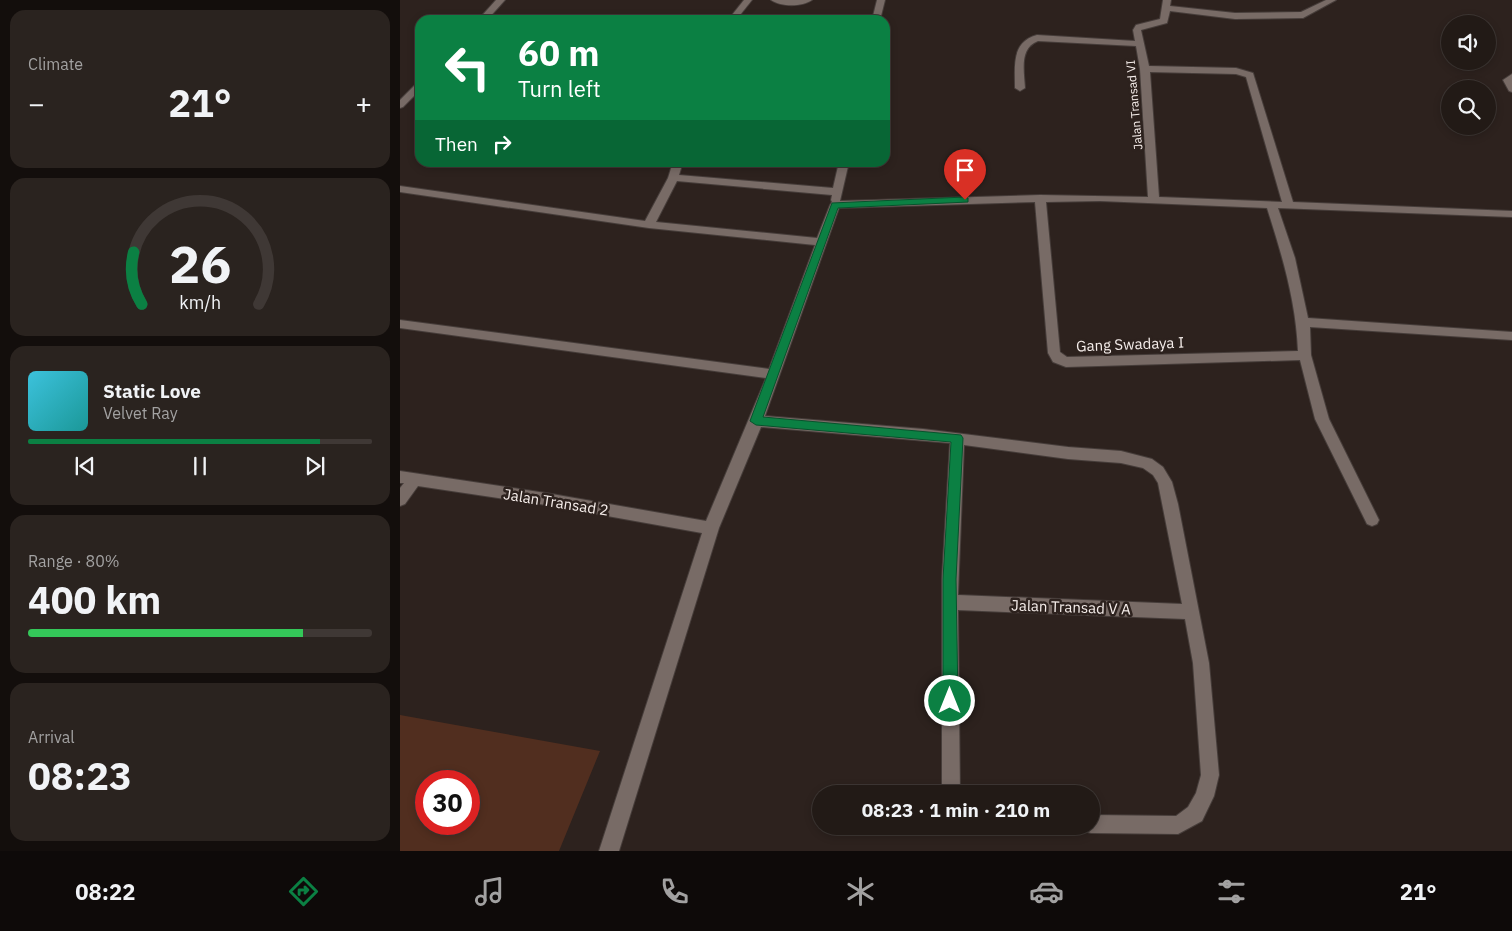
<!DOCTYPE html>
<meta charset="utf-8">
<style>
body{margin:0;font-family:"IBM Plex Sans",sans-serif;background:#2a231f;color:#f1f3f6;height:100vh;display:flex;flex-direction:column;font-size:19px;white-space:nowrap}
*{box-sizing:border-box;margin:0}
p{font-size:16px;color:#a2a1a1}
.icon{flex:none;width:28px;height:28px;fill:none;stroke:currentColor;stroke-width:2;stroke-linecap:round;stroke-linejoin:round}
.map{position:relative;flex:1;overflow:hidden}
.details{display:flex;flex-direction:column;gap:10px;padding:10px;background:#130e0c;width:400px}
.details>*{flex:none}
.hud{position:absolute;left:15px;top:15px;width:475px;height:152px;border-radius:15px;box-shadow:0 2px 8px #0003,0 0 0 1px #3f3835;background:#0b8043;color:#fff;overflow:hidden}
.buttons{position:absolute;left:1041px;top:15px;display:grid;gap:10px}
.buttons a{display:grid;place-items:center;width:55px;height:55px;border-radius:50%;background:#221a16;box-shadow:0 2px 8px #0003,0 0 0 1px #3f3835;font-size:25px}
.speed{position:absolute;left:15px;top:770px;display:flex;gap:10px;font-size:25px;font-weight:700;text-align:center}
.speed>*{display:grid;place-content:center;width:65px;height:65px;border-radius:50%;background:#221a16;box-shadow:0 2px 8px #0003,0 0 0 1px #3f3835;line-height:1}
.speed .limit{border:8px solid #d22;background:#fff;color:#111}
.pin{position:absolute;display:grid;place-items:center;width:42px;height:42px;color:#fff;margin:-51px -21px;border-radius:50% 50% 50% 0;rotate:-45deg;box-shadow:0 0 5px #0007}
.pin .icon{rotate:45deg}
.me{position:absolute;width:55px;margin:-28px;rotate:0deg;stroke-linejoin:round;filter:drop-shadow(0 0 4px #0008)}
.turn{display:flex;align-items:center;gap:18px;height:105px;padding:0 20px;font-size:22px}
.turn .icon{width:65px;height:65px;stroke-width:2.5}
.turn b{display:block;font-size:35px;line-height:42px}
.then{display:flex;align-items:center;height:48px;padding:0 20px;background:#0003;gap:10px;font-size:19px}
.big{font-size:38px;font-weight:700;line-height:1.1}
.details .widget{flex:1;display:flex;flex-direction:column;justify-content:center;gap:8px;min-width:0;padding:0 18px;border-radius:15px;background:#2a231f}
.details .dial{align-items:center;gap:0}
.dial svg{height:130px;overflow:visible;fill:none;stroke:#3f3835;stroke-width:7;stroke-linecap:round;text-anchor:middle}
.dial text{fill:#f1f3f6;stroke:none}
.song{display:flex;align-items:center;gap:15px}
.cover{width:60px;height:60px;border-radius:8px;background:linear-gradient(135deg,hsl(190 70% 55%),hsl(180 70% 35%))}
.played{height:5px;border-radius:2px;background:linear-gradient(90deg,#0b8043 85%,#3f3835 85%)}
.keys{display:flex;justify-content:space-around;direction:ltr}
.heat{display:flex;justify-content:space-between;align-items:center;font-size:28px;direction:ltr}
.charge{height:8px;border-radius:4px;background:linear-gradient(90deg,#34c759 80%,#3f3835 0)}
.trip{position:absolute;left:412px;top:785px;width:288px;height:50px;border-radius:25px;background:#221a16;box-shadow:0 2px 8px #0003,0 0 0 1px #3f3835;font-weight:700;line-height:50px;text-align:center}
.dock{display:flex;height:80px;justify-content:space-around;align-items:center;background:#0e0a09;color:#a2a1a1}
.dock .icon{width:35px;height:35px}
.dock .on{color:#0b8043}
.dock b{font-size:22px;color:#f1f3f6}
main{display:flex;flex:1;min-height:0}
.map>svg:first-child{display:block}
</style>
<main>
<section class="details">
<div class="widget"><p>Climate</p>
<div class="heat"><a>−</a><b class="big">21°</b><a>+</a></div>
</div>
<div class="widget dial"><svg viewBox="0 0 100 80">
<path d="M14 69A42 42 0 1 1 86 69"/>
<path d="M14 69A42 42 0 0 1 9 37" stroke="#0b8043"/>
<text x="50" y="56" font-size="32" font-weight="700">26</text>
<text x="50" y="72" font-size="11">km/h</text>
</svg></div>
<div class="widget">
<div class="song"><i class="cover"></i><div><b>Static Love</b><p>Velvet Ray</p></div></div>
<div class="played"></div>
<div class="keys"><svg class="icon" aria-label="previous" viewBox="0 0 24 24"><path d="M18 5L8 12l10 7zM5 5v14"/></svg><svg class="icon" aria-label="pause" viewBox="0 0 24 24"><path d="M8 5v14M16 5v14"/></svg><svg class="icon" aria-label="next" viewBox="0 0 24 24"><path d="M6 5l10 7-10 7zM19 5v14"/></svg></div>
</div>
<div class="widget"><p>Range · 80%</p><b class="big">400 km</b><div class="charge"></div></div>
<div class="widget"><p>Arrival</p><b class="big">08:23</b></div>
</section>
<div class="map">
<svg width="1112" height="851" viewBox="0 0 1112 851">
<rect width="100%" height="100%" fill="#2d221e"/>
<path fill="#512e1f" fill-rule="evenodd" d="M 0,715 L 200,751 L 159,851 L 0,851 ZM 26,781 L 69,781 L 69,824 L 26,824 Z"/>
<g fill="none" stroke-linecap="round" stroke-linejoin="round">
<g stroke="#463d3a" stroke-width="2">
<g id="minor">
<path d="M 96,0 L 105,0 L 87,20 L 78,20 Z"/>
<path d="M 344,0 L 352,0 L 336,20 L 328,20 Z"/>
<path d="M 371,0 L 412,0 C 402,7 381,7 371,0 Z"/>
<path d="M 477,0 L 485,0 L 480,20 L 472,20 Z"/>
<path d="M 763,0 L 771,0 L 770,6 L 835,13 L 901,12 L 926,0 L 936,0 L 903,18 L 835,19 L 770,11 L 767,23 L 741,30 L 749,66 L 836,68 L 853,73 L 893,202 L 1112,211 L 1112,217 L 878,208 L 895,258 L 908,318 L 1112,332 L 1112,340 L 910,327 L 911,355 L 929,419 L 979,520 L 977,524 L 972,526 L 967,524 L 915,419 L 900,360 L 666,367 L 653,362 L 648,353 L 635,202 L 439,208 L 365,416 L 523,429 L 668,447 L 721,451 L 752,459 L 763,467 L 772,482 L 778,504 L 809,663 L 819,775 L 814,796 L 802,821 L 778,834 L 691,833 L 684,831 L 682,826 L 691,826 L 691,815 L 776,816 L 788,807 L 796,793 L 801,775 L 793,663 L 785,619 L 558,610 L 560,794 L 542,794 L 542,579 L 550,443 L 361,427 L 319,528 L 219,851 L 199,851 L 302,533 L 146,505 L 18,486 L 5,504 L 0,506 L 0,488 L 4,483 L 0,483 L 0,471 L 146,493 L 306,521 L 366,378 L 0,328 L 0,320 L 369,369 L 415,245 L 249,228 L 0,192 L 0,186 L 245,221 L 268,178 L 273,162 L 283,162 L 279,175 L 433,188 L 439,162 L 449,162 L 440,201 L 640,195 L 748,197 L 740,69 L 736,46 L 638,41 C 619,48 624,71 625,88 L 620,91 L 615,88 C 615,66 611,42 637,35 L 735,41 L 733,30 L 736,25 L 760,19 ZM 750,72 L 836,74 L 846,77 L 882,202 L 759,197 ZM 277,181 L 432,195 L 431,200 L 432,202 L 430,205 L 417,238 L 256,222 ZM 700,201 L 867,208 C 882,255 896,301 898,351 L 667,357 L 660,352 L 646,202 ZM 564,445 L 668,459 L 721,463 L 743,468 L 753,475 L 758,483 L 782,604 L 558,595 Z"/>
<path d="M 1112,74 L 1112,92 L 1109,91 L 1103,80 Z"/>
<path d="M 20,82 L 20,90 L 3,107 L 0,108 L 0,100 L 17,83 Z"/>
</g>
</g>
<use href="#minor" fill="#786b66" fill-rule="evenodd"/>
</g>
<path fill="#0b8043" stroke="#07532c" d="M 565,197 L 568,198 L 568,202 L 438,208 L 363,417 L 561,435 L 563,438 L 556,579 L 558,701 L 555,706 L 550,708 L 545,706 L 543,701 L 543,579 L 551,442 L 356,425 L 350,421 L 432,203 Z"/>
<g text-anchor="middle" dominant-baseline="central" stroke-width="5" stroke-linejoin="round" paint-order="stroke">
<g font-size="12" fill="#f6eeeb" stroke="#2d221e">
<text transform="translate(734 105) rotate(-95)">Jalan Transad VI</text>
</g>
<g font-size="15" fill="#f6eeeb" stroke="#2d221e">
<text transform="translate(730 344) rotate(-2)">Gang Swadaya I</text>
<text transform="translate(156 502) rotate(9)">Jalan Transad 2</text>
<text transform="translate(671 607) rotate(2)">Jalan Transad V A</text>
</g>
</g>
</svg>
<div class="buttons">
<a><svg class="icon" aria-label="sound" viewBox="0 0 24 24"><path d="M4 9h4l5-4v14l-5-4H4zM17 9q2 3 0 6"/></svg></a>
<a><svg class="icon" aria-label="search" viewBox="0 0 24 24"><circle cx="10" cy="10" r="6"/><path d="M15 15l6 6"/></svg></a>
</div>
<div class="speed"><div class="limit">30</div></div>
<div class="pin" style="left:565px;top:200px;background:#d93025"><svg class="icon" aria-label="arrive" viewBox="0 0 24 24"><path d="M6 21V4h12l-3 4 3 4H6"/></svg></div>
<svg class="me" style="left:550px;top:701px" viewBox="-20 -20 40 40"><circle r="17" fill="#0b8043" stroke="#fff" stroke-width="3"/><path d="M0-11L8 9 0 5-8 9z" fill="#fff"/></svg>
<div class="trip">08:23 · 1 min · 210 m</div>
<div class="hud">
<div class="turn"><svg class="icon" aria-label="left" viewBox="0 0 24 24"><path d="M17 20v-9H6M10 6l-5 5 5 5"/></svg><div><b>60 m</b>Turn left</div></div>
<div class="then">Then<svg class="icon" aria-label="right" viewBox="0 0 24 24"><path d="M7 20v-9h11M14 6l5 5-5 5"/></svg></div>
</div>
</div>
</main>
<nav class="dock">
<b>08:22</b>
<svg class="icon on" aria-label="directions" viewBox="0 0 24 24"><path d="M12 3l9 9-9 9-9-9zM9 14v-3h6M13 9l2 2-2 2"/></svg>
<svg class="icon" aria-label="music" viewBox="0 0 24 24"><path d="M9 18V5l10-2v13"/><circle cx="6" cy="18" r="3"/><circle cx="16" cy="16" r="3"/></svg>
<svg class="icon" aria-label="phone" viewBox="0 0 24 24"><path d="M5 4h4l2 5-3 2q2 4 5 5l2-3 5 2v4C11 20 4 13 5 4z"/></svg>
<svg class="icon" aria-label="climate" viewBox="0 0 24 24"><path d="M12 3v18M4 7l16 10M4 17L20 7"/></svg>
<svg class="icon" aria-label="car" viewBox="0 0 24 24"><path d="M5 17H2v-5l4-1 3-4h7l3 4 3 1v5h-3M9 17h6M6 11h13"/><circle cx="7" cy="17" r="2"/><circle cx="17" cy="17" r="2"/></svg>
<svg class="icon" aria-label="filters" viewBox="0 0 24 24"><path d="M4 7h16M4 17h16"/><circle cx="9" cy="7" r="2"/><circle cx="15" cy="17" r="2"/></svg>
<b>21°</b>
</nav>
